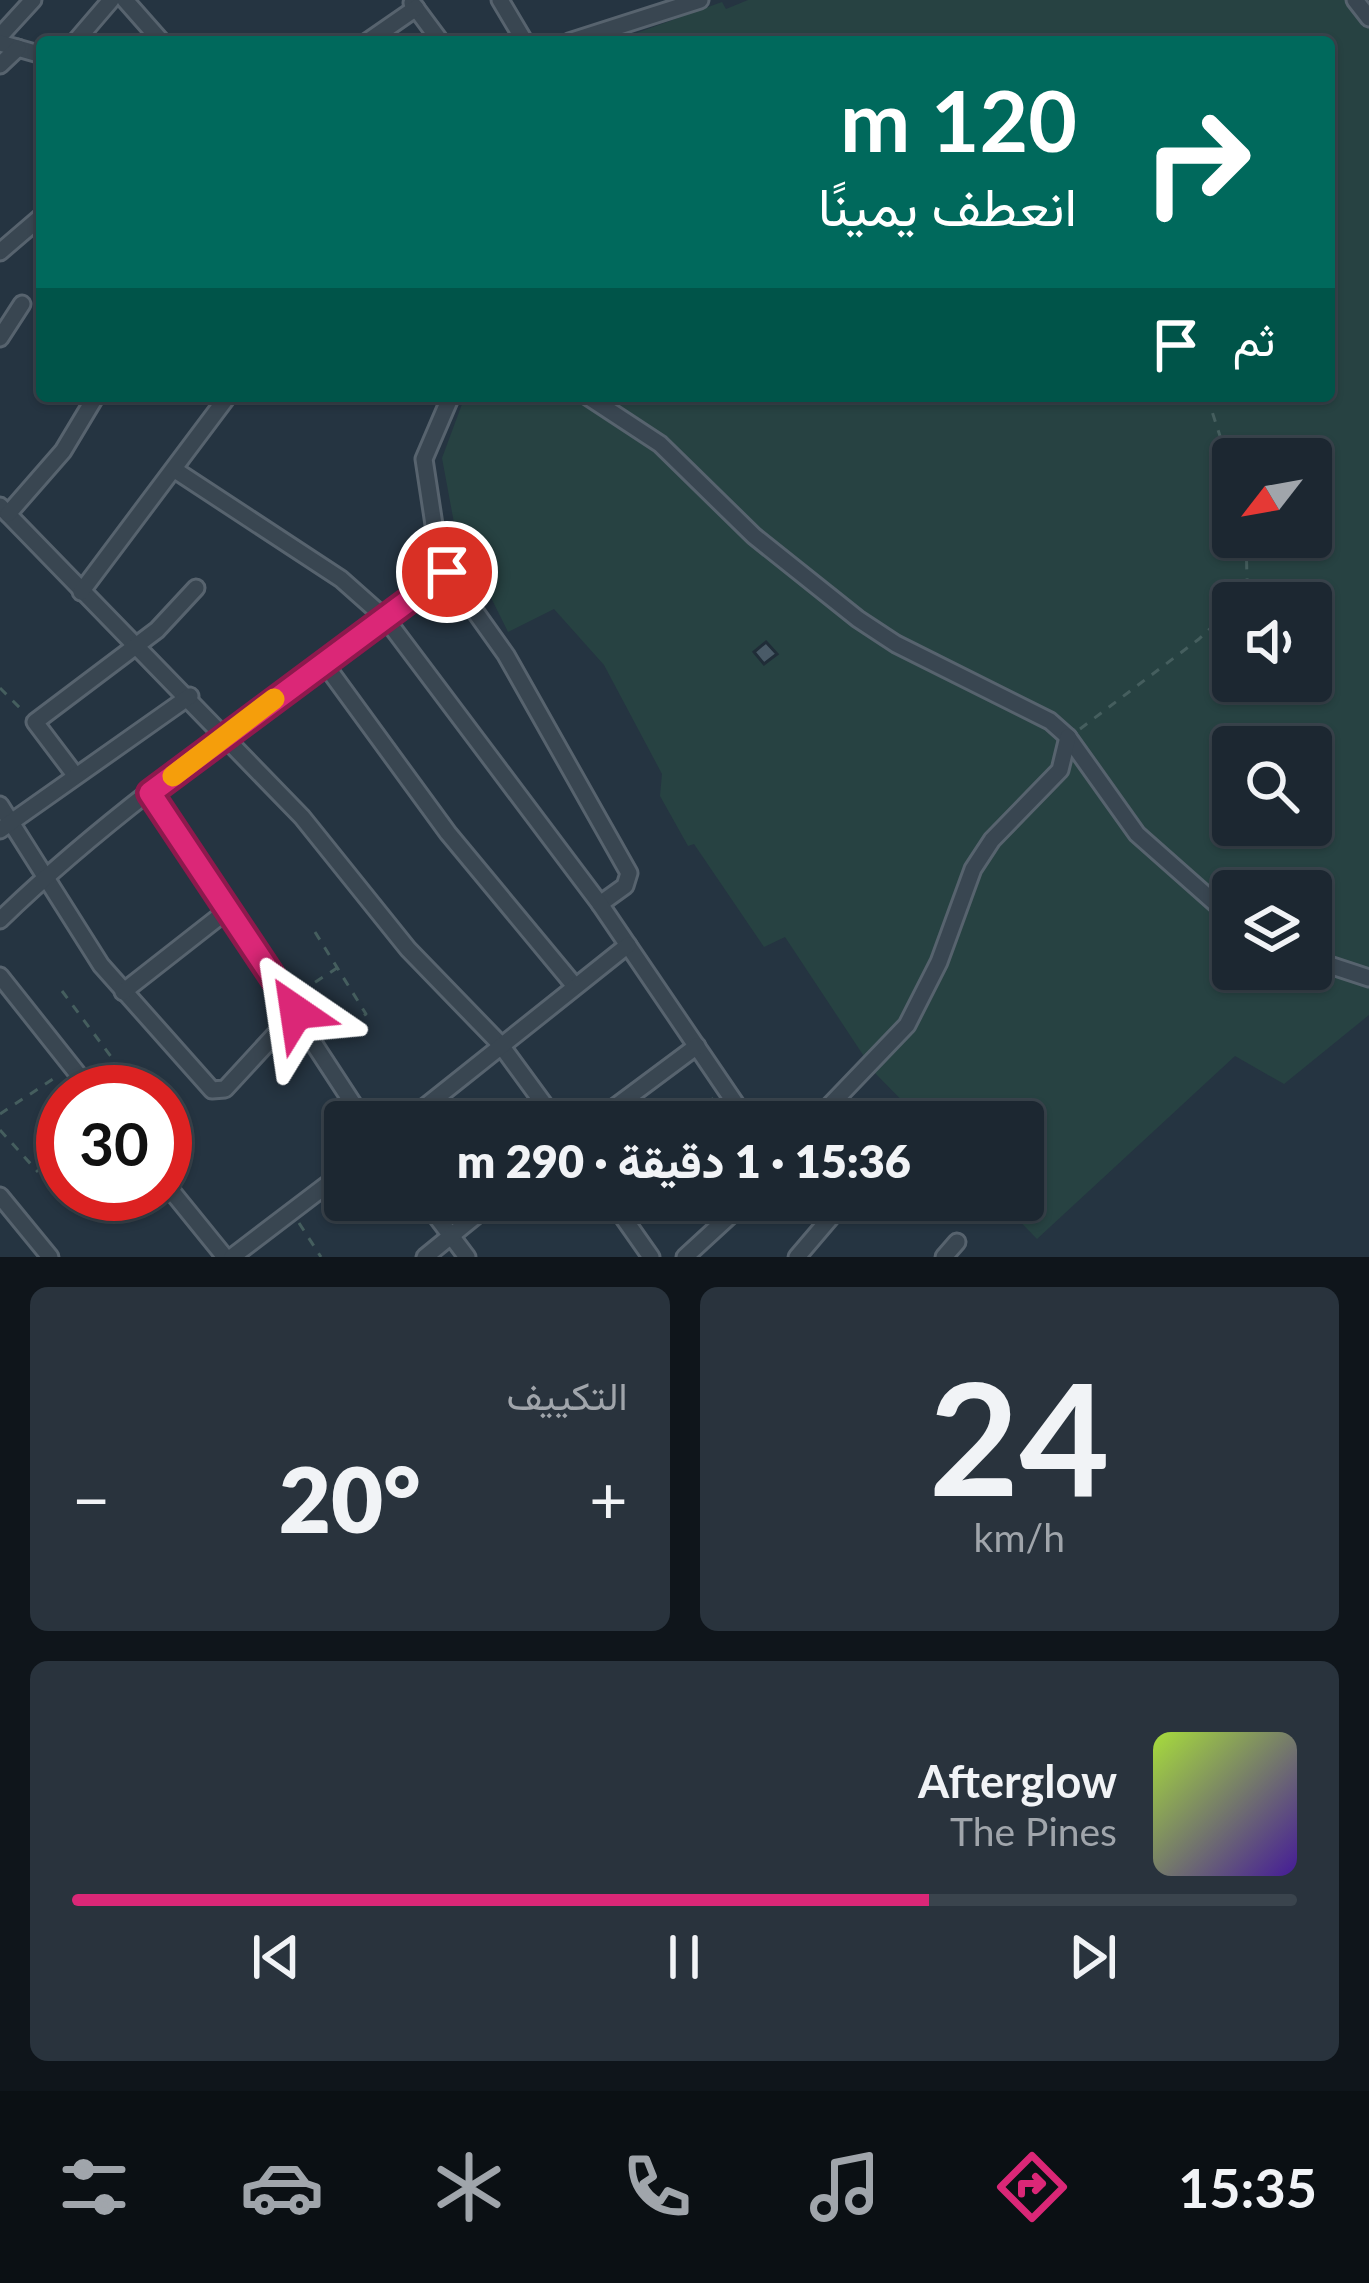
<!DOCTYPE html>
<html lang="ar">
<meta charset="utf-8">
<style>
body{margin:0;font-family:Lato,Vazirmatn,sans-serif;background:#29333d;color:#f1f3f6;direction:rtl;height:100vh;display:flex;flex-direction:column;font-size:45px;white-space:nowrap}
*{box-sizing:border-box;margin:0}
p{font-size:39px;color:#a0a5ab}
.icon{flex:none;width:66px;height:66px;fill:none;stroke:currentColor;stroke-width:2;stroke-linecap:round;stroke-linejoin:round}
.map{position:relative;height:1257px;overflow:hidden;direction:ltr}
.details{display:flex;flex-direction:column;gap:30px;padding:30px;background:#0f151b;flex:1}
.details>*{flex:none}
.top-card{position:absolute;left:36px;top:36px;width:1299px;height:366px;border-radius:12px;box-shadow:0 3px 9px #0004,0 0 0 3px #3a444d;direction:rtl;background:#00695c;color:#fff;overflow:hidden}
.needle{width:78px;rotate:239deg}
.buttons{position:absolute;left:1212px;top:438px;display:grid;gap:24px}
.buttons a{display:grid;place-items:center;width:120px;height:120px;border-radius:12px;background:#1c2731;box-shadow:0 3px 9px #0004,0 0 0 3px #3a444d;font-size:60px}
.speed{position:absolute;left:36px;top:1065px;display:flex;gap:24px;font-size:60px;font-weight:700;text-align:center}
.speed>*{display:grid;place-content:center;width:156px;height:156px;border-radius:50%;background:#1c2731;box-shadow:0 3px 9px #0004,0 0 0 3px #3a444d;line-height:1}
.speed .limit{border:18px solid #d22;background:#fff;color:#111}
.pin{position:absolute;display:grid;place-items:center;width:102px;height:102px;color:#fff;margin:-51px;border:6px solid #fff;border-radius:50%;box-shadow:0 3px 12px #0007}
.me{position:absolute;width:132px;margin:-66px;rotate:328deg;stroke-linejoin:round;filter:drop-shadow(0 0 9px #0008)}
.turn{display:flex;align-items:center;gap:42px;height:252px;padding:0 60px;font-size:54px}
.turn .icon{width:156px;height:156px;stroke-width:2.5}
.turn b{display:block;font-size:84px;line-height:102px}
.then{display:flex;align-items:center;height:114px;padding:0 60px;background:#0003;gap:24px;font-size:45px}
.big{font-size:90px;font-weight:800;line-height:1.1}
.details .tile{flex:1;display:flex;flex-direction:column;justify-content:center;gap:18px;min-width:0;padding:0 42px;border-radius:18px;background:#29333d}
.details .dial{align-items:center;gap:0}
.dial b{font-size:156px;line-height:1}
.song{display:flex;align-items:center;gap:36px}
.cover{width:144px;height:144px;border-radius:18px;background:linear-gradient(135deg,hsl(80 70% 55%),hsl(260 70% 35%))}
.played{height:12px;border-radius:6px;background:linear-gradient(90deg,#db2777 70%,#3a444d 70%)}
.keys{display:flex;justify-content:space-around;direction:ltr}
.heat{display:flex;justify-content:space-between;align-items:center;font-size:66px;direction:ltr}
.details .tiles{flex:1;display:grid;gap:30px;grid-template-columns:1fr 1fr}
.tile:last-child{grid-column:span 2}
.trip{position:absolute;left:324px;top:1101px;width:720px;height:120px;border-radius:12px;background:#1c2731;box-shadow:0 3px 9px #0004,0 0 0 3px #3a444d;font-weight:800;line-height:120px;text-align:center;direction:rtl}
.menu{display:flex;height:192px;justify-content:space-around;align-items:center;background:#0b1014;color:#a0a5ab}
.menu .icon{width:84px;height:84px}
.menu .on{color:#db2777}
.menu b{font-size:54px;color:#f1f3f6}
.map>svg:first-child{display:block}
</style>
<div class="map">
<svg width="1369" height="1257" viewBox="0 0 1369 1257">
<rect width="100%" height="100%" fill="#253441"/>
<path fill="#274242" fill-rule="evenodd" d="M 748,0 L 1349,0 L 1369,24 L 1369,1015 L 1284,1084 L 1235,1056 L 1037,1239 L 999,1200 L 1023,1200 L 1023,1122 L 923,1122 L 875,1073 L 785,937 L 764,947 L 694,844 L 688,846 L 660,796 L 662,774 L 604,665 L 554,609 L 508,632 L 454,523 L 442,458 L 465,396 L 1329,396 L 1329,42 L 612,42 L 722,2 L 726,9 ZM 1233,459 L 1311,459 L 1311,537 L 1233,537 ZM 1233,603 L 1311,603 L 1311,681 L 1233,681 ZM 1233,747 L 1311,747 L 1311,825 L 1233,825 ZM 1233,891 L 1311,891 L 1311,969 L 1233,969 Z"/>
<path fill="#495a67" stroke="#202d38" stroke-width="3" d="M 766,642 L 777,654 L 764,664 L 754,652 Z"/>
<g fill="none" stroke-linecap="round" stroke-linejoin="round">
<g stroke="#57636e" stroke-width="21">
<g id="street">
<path d="M 125,0 L 162,42"/>
<path d="M 500,0 L 525,42"/>
<path d="M 1355,0 L 1369,18"/>
<path d="M 412,3 L 441,42"/>
<path d="M 0,36 L 33,0"/>
<path d="M 75,42 L 111,0"/>
<path d="M 367,42 L 416,8"/>
<path d="M 569,42 L 700,0"/>
<path d="M 0,43 L 42,55"/>
<path d="M 0,65 L 18,48"/>
<path d="M 0,252 L 42,216"/>
<path d="M 0,338 L 22,304"/>
<path d="M 451,396 L 424,459 L 438,551 L 447,572 L 506,655 L 629,873 L 625,886 L 600,904"/>
<path d="M 587,396 L 660,444 L 754,536 L 858,619 L 896,644 L 1050,721 L 1068,737 L 1137,834 L 1233,919"/>
<path d="M 175,470 L 341,579 L 386,619 L 600,904 L 748,1122"/>
<path d="M 0,506 L 302,817 L 408,949 L 500,1044 L 557,1122"/>
<path d="M 8,514 L 63,451 L 96,396"/>
<path d="M 81,592 L 228,396"/>
<path d="M 324,663 L 448,833 L 574,985"/>
<path d="M 75,775 L 35,722 L 157,630 L 196,588"/>
<path d="M 150,793 L 365,1122"/>
<path d="M 0,805 L 101,965 L 212,1090 L 225,1089 L 296,1012"/>
<path d="M 0,830 L 190,696"/>
<path d="M 0,920 C 135,789 297,686 447,572"/>
<path d="M 1311,959 L 1369,978"/>
<path d="M 0,976 L 92,1092"/>
<path d="M 123,992 L 229,909"/>
<path d="M 406,1122 L 628,945"/>
<path d="M 595,1122 L 697,1046"/>
<path d="M 814,1122 L 907,1025 L 939,962 L 973,869 L 992,840 L 1060,770 L 1068,737"/>
<path d="M 165,1183 L 225,1257"/>
<path d="M 0,1196 L 50,1257"/>
<path d="M 424,1200 L 467,1257"/>
<path d="M 611,1200 L 651,1257"/>
<path d="M 232,1257 L 345,1171"/>
<path d="M 425,1257 L 495,1200"/>
<path d="M 685,1257 L 747,1200"/>
<path d="M 797,1257 L 837,1210"/>
<path d="M 944,1257 L 957,1242"/>
</g>
</g>
<g stroke="#455e5e" stroke-width="3" stroke-dasharray="9 9" stroke-linecap="butt">
<path d="M 1207,396 L 1233,476"/>
<path d="M 1236,603 L 1247,579 L 1246,537"/>
<path d="M 0,688 L 25,713"/>
<path d="M 1080,729 L 1199,639 L 1233,607"/>
<path d="M 315,932 L 366,1014 L 328,1040"/>
<path d="M 62,991 L 118,1066 L 100,1082"/>
<path d="M 300,992 L 337,968"/>
<path d="M 0,1114 L 59,1075"/>
<path d="M 675,1122 L 714,1098"/>
<path d="M 0,1130 L 38,1172"/>
<path d="M 299,1223 L 321,1257"/>
</g>
<use href="#street" stroke="#394651" stroke-width="15"/>
</g>
<g fill="none" stroke-linecap="round" stroke-linejoin="round">
<g stroke="#8e194d" stroke-width="30">
<path id="route" d="M 296,1012 L 150,793 L 447,572"/>
</g>
<use href="#route" stroke="#db2777" stroke-width="21"/>
<path stroke="#f59e0b" stroke-width="21" d="M 173,776 L 274,699"/>
</g>
</svg>
<div class="buttons">
<a><svg class="needle" viewBox="-14 -14 28 28"><path d="M0-13l5 13h-10z" fill="#e53935"/><path d="M0 13l5-13h-10z" fill="#a0a5ab"/></svg></a>
<a><svg class="icon" aria-label="sound" viewBox="0 0 24 24"><path d="M4 9h4l5-4v14l-5-4H4zM17 9q2 3 0 6"/></svg></a>
<a><svg class="icon" aria-label="search" viewBox="0 0 24 24"><circle cx="10" cy="10" r="6"/><path d="M15 15l6 6"/></svg></a>
<a><svg class="icon" aria-label="layers" viewBox="0 0 24 24"><path d="M12 4l9 5-9 5-9-5zM3 14l9 5 9-5"/></svg></a>
</div>
<div class="speed"><div class="limit">30</div></div>
<div class="pin" style="left:447px;top:572px;background:#d93025"><svg class="icon" aria-label="arrive" viewBox="0 0 24 24"><path d="M6 21V4h12l-3 4 3 4H6"/></svg></div>
<svg class="me" style="left:296px;top:1012px" viewBox="-20 -20 40 40"><path d="M0-17L14 15 0 8-14 15z" fill="#db2777" stroke="#fff" stroke-width="4"/></svg>
<div class="trip">15:36 · 1 دقيقة · 290 m</div>
<div class="top-card">
<div class="turn"><svg class="icon" aria-label="right" viewBox="0 0 24 24"><path d="M7 20v-9h11M14 6l5 5-5 5"/></svg><div><b>120 m</b>انعطف يمينًا</div></div>
<div class="then">ثم<svg class="icon" aria-label="arrive" viewBox="0 0 24 24"><path d="M6 21V4h12l-3 4 3 4H6"/></svg></div>
</div>
</div>
<section class="details">
<div class="tiles">
<div class="tile dial"><b>24</b><p>km/h</p></div>
<div class="tile"><p>التكييف</p>
<div class="heat"><a>−</a><b class="big">20°</b><a>+</a></div>
</div>
<div class="tile">
<div class="song"><i class="cover"></i><div><b>Afterglow</b><p>The Pines</p></div></div>
<div class="played"></div>
<div class="keys"><svg class="icon" aria-label="previous" viewBox="0 0 24 24"><path d="M18 5L8 12l10 7zM5 5v14"/></svg><svg class="icon" aria-label="pause" viewBox="0 0 24 24"><path d="M8 5v14M16 5v14"/></svg><svg class="icon" aria-label="next" viewBox="0 0 24 24"><path d="M6 5l10 7-10 7zM19 5v14"/></svg></div>
</div>
</div>
</section>
<nav class="menu">
<b>15:35</b>
<svg class="icon on" aria-label="directions" viewBox="0 0 24 24"><path d="M12 3l9 9-9 9-9-9zM9 14v-3h6M13 9l2 2-2 2"/></svg>
<svg class="icon" aria-label="music" viewBox="0 0 24 24"><path d="M9 18V5l10-2v13"/><circle cx="6" cy="18" r="3"/><circle cx="16" cy="16" r="3"/></svg>
<svg class="icon" aria-label="phone" viewBox="0 0 24 24"><path d="M5 4h4l2 5-3 2q2 4 5 5l2-3 5 2v4C11 20 4 13 5 4z"/></svg>
<svg class="icon" aria-label="climate" viewBox="0 0 24 24"><path d="M12 3v18M4 7l16 10M4 17L20 7"/></svg>
<svg class="icon" aria-label="car" viewBox="0 0 24 24"><path d="M5 17H2v-5l4-1 3-4h7l3 4 3 1v5h-3M9 17h6M6 11h13"/><circle cx="7" cy="17" r="2"/><circle cx="17" cy="17" r="2"/></svg>
<svg class="icon" aria-label="filters" viewBox="0 0 24 24"><path d="M4 7h16M4 17h16"/><circle cx="9" cy="7" r="2"/><circle cx="15" cy="17" r="2"/></svg>
</nav>
